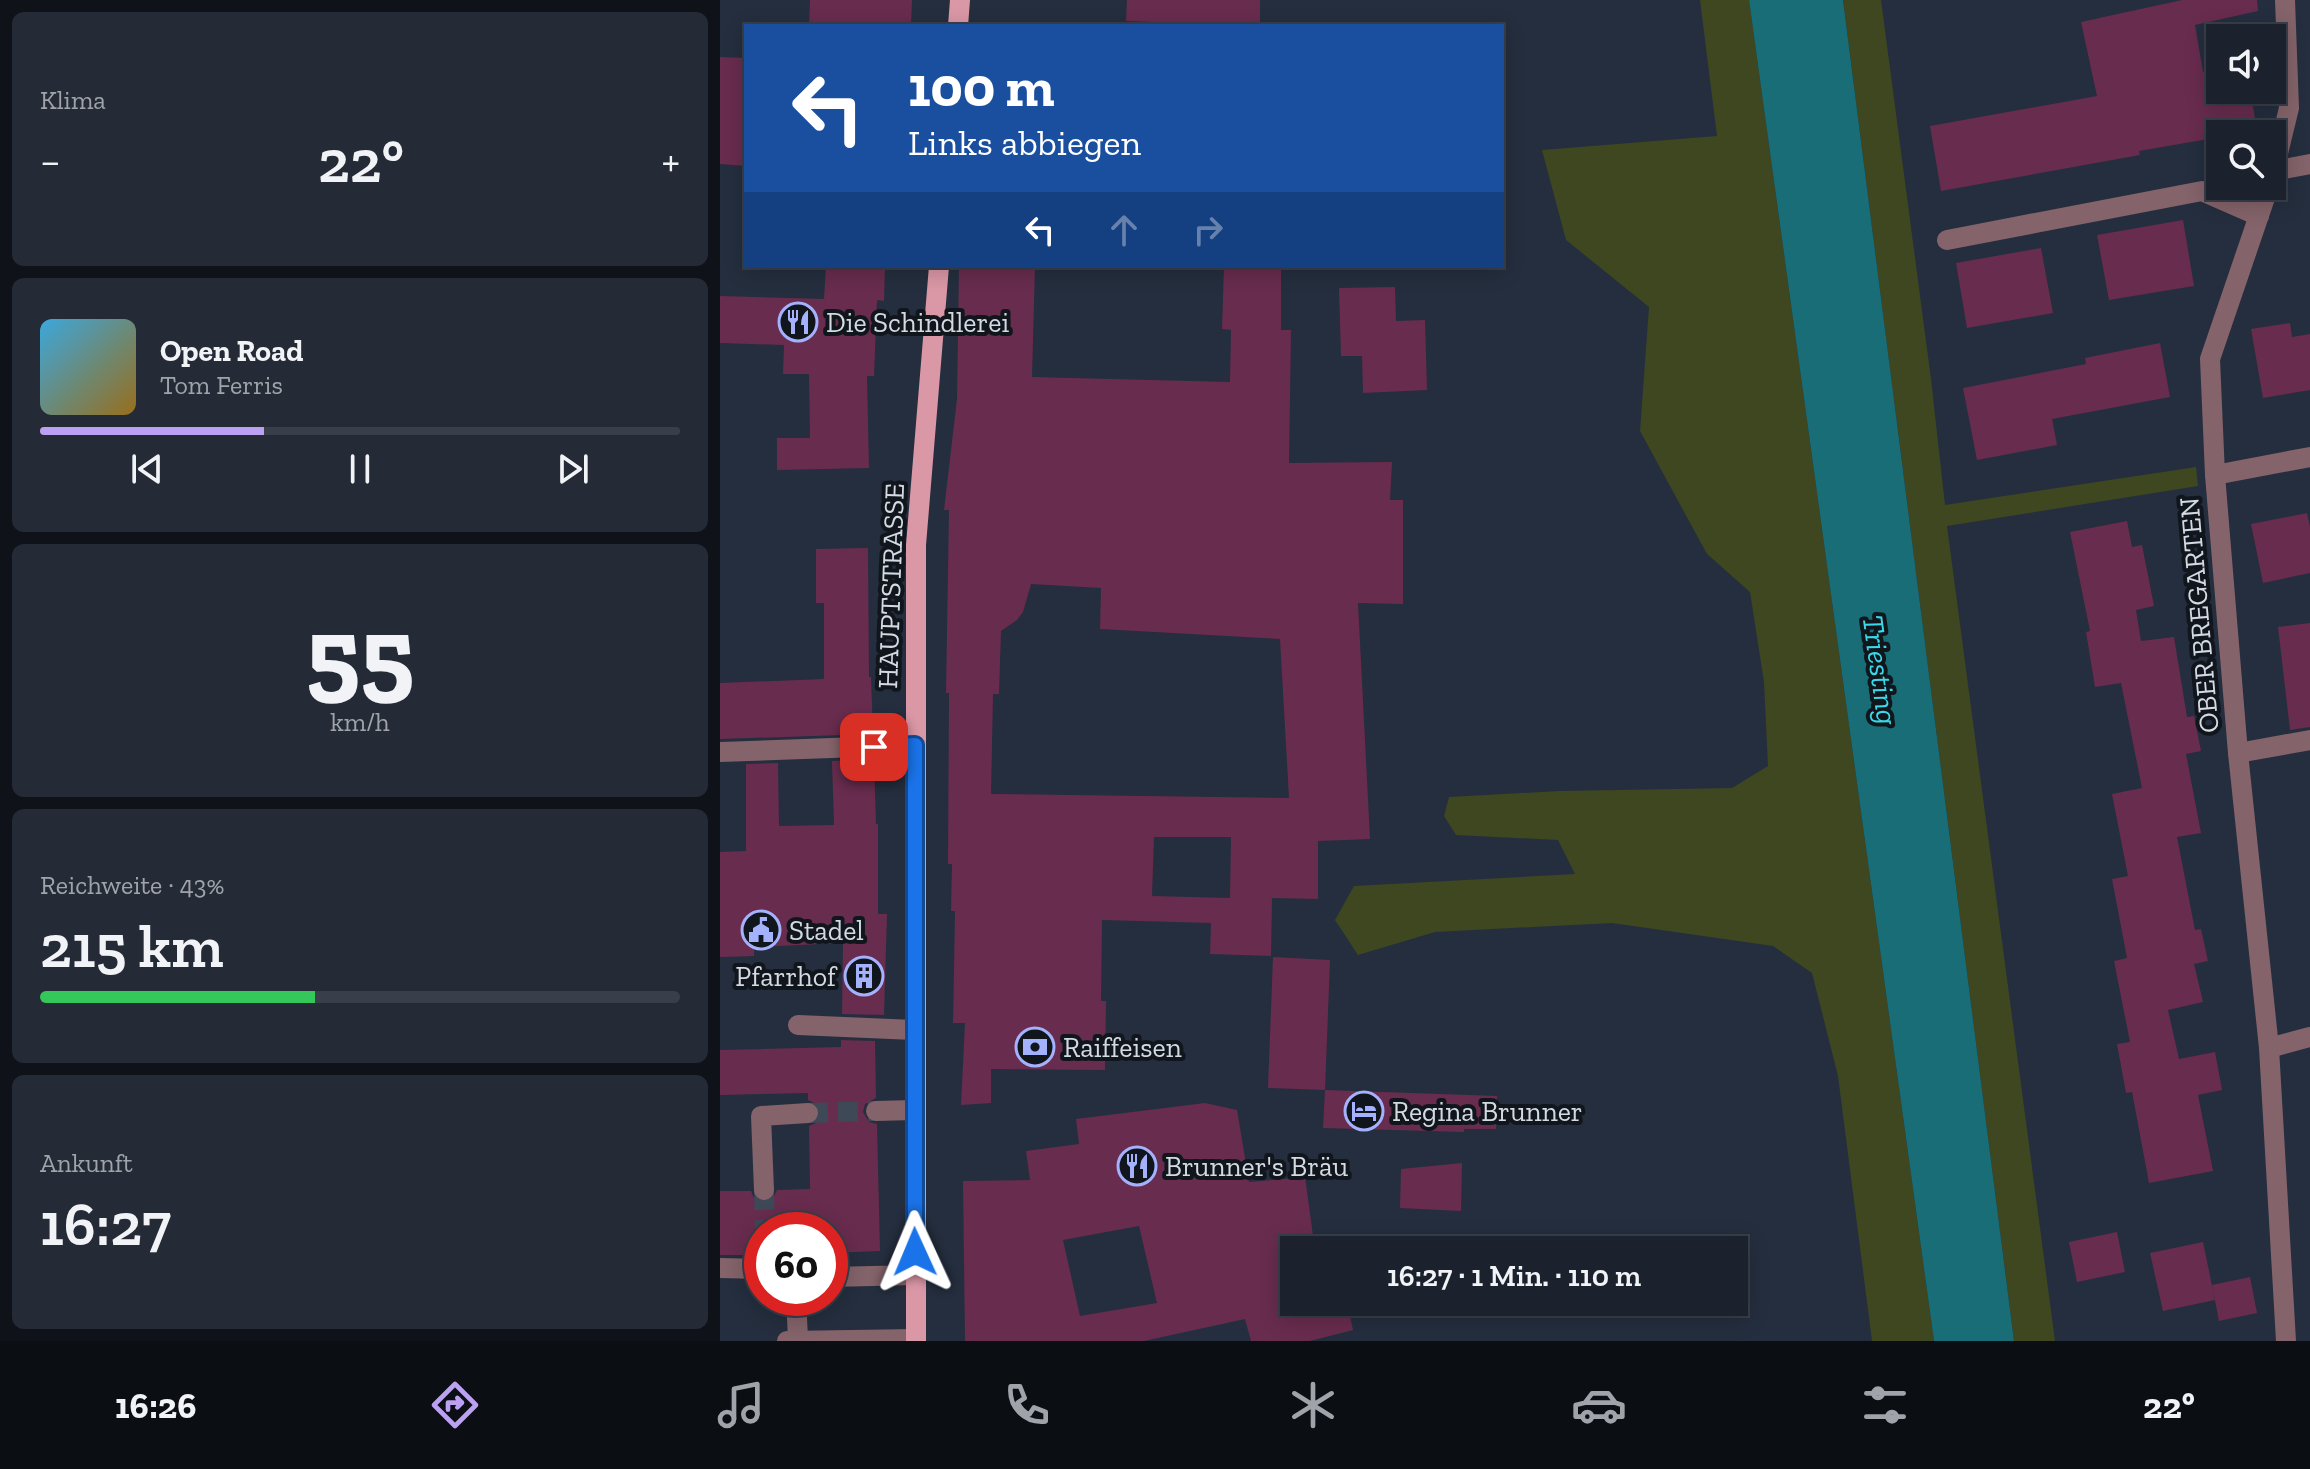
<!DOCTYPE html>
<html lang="de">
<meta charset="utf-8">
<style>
body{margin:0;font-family:"Zilla Slab",serif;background:#242a36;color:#f1f3f6;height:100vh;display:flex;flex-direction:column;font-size:30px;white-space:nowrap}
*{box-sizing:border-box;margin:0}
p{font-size:26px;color:#a0a4aa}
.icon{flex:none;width:44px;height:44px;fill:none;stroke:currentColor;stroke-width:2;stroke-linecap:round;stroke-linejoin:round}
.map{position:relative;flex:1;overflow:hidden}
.panel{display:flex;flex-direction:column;gap:12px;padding:12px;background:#0f1319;width:720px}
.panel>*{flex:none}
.hud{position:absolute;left:24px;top:24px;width:760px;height:244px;border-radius:0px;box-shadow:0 4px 20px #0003,0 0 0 2px #393f4a;background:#1a4fa0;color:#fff;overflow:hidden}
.tools{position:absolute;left:1486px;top:24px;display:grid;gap:16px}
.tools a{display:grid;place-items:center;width:80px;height:80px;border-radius:0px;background:#1b222e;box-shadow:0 4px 20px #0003,0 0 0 2px #393f4a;font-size:40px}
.speed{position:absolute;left:24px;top:1212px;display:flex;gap:16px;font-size:40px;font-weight:700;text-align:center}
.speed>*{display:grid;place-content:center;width:104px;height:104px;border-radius:50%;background:#1b222e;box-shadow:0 4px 20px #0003,0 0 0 2px #393f4a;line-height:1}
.speed .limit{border:12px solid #d22;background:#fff;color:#111}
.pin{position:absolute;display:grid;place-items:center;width:68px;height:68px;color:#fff;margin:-34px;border-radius:16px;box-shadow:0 4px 12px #0006}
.me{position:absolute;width:88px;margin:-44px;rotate:359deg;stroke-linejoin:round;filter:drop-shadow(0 0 6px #0008)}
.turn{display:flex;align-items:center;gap:28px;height:168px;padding:0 32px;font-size:36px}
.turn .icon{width:104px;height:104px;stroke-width:2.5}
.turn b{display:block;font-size:56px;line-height:68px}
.lanes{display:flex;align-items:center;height:76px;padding:0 32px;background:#0003;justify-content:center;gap:40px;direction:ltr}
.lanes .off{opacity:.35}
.big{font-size:60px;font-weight:600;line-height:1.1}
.panel .card{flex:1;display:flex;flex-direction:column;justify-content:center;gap:12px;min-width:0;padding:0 28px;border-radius:12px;background:#242a36}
.panel .dial{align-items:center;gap:0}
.dial b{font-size:104px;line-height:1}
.song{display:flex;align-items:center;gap:24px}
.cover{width:96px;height:96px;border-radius:12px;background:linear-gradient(135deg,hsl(200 70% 55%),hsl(40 70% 35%))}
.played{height:8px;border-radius:4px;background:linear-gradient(90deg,#bca0f2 35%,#393f4a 35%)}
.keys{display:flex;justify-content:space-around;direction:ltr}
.heat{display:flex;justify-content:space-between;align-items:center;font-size:44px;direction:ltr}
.charge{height:12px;border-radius:6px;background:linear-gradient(90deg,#34c759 43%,#393f4a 0)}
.trip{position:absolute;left:560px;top:1236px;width:468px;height:80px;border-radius:0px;background:#1b222e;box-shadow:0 4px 20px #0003,0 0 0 2px #393f4a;font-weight:600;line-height:80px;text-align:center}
.tabs{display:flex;height:128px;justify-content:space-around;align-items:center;background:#0b0e12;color:#a0a4aa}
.tabs .icon{width:56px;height:56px}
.tabs .current{color:#bca0f2}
.tabs b{font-size:36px;color:#f1f3f6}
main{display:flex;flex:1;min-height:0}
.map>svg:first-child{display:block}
</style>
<main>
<section class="panel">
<div class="card"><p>Klima</p>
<div class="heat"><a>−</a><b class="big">22°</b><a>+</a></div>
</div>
<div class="card">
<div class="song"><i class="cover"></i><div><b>Open Road</b><p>Tom Ferris</p></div></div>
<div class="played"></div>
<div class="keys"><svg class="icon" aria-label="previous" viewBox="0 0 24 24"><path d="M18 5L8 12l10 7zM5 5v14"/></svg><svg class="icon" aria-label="pause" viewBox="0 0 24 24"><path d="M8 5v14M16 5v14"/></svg><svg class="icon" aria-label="next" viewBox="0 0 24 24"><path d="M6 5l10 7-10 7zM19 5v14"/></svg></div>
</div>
<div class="card dial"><b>55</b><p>km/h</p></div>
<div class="card"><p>Reichweite · 43%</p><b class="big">215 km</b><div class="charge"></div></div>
<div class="card"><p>Ankunft</p><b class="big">16:27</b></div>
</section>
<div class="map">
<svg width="1590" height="1341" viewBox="0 0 1590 1341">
<rect width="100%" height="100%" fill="#242e3e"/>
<g fill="#3e4720">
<path d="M 980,0 L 1029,0 L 1214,1341 L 1152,1341 L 1118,1076 L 1092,973 L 1053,946 L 892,923 L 715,932 L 638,955 L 615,920 L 634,886 L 855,874 L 838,840 L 736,835 L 724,816 L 729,797 L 840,791 L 1012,788 L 1048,766 L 1044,682 L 1030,592 L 987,554 L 920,431 L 929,307 L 846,240 L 822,150 L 997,136 Z"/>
<path d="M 1123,0 L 1161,0 L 1211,379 L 1225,505 L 1476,467 L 1478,486 L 1227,526 L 1335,1341 L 1294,1341 Z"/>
</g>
<path fill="#196d76" d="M 1029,0 L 1123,0 L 1294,1341 L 1214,1341 Z"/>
<g fill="#682c4e" fill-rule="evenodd">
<path d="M 90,0 L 192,0 L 191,26 L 89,26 Z"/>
<path d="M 407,0 L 540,0 L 540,26 L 406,21 Z"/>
<path d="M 1462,0 L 1537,0 L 1538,11 L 1475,25 L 1483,72 L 1500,70 L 1500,90 L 1530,90 L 1537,130 L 1500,134 L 1500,137 L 1419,151 L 1420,155 L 1221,191 L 1210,126 L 1377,96 L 1361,22 Z"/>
<path d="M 0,57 L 26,58 L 26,166 L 0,164 Z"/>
<path d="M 1463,220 L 1474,286 L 1389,300 L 1377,235 Z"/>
<path d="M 1321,248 L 1333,313 L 1247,328 L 1236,263 Z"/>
<path d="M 106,266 L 165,266 L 164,301 L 157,300 L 154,376 L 147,376 L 149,468 L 57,470 L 57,438 L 90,438 L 89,374 L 63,374 L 64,345 L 0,343 L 0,296 L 104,299 Z"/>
<path d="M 239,266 L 315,266 L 312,377 L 510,382 L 511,330 L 502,329 L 504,266 L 561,266 L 561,330 L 571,330 L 569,463 L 672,462 L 670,500 L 683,500 L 683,604 L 638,603 L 650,839 L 598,841 L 598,899 L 552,898 L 551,956 L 490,954 L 491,923 L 382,920 L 381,1001 L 386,1001 L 385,1070 L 271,1069 L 271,1103 L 241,1105 L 245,1023 L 233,1023 L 235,911 L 231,911 L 232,864 L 228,864 L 229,693 L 226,693 L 229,510 L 224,510 L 237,399 ZM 311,584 L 381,588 L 380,629 L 560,639 L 569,798 L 271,794 L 273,694 L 279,694 L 281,631 L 297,620 L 303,612 ZM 434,837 L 511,837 L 510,898 L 432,896 Z"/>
<path d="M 675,287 L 676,321 L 705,320 L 707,390 L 643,393 L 642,356 L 621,356 L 619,288 Z"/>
<path d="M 1570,323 L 1572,337 L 1590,334 L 1590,390 L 1543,398 L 1531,329 Z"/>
<path d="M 1440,343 L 1450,397 L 1332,419 L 1337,445 L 1257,460 L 1243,388 L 1366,364 L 1365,358 Z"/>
<path d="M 1587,513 L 1590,527 L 1590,573 L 1543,583 L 1531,524 Z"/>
<path d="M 1407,521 L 1412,547 L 1422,545 L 1434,606 L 1416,610 L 1421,641 L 1454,637 L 1467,717 L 1474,716 L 1481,751 L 1466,754 L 1481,833 L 1457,837 L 1475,930 L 1481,929 L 1488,961 L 1474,964 L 1483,1002 L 1448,1010 L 1459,1059 L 1495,1052 L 1502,1090 L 1478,1095 L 1493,1171 L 1429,1183 L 1412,1092 L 1406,1093 L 1397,1044 L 1410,1042 L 1394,961 L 1407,958 L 1392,879 L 1408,876 L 1392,794 L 1422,788 L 1401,683 L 1375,687 L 1366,632 L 1370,631 L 1350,532 Z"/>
<path d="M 148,548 L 149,677 L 151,677 L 153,734 L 0,739 L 0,683 L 104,679 L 104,603 L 96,603 L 96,549 Z"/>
<path d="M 1590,623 L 1590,727 L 1570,730 L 1558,627 Z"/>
<path d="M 154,759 L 156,824 L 158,824 L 158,914 L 167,914 L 164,1015 L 122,1014 L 123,943 L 34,947 L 34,956 L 0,957 L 0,852 L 26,851 L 26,764 L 58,763 L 59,826 L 114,825 L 112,761 Z"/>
<path d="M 553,957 L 610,960 L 605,1090 L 548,1088 Z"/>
<path d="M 121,1040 L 155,1041 L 156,1098 L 145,1104 L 143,1112 L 149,1122 L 157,1124 L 160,1251 L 110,1253 L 110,1230 L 42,1230 L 42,1255 L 0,1255 L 0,1191 L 31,1191 L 34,1198 L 44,1203 L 52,1200 L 57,1190 L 90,1189 L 89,1126 L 96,1123 L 101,1113 L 98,1105 L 88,1100 L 88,1093 L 0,1095 L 0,1050 L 121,1047 Z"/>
<path d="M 605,1090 L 777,1096 L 776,1129 L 744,1129 L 744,1132 L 603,1128 Z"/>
<path d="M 485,1103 L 517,1110 L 529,1182 L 585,1177 L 595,1250 L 574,1250 L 574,1302 L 627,1302 L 633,1330 L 590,1341 L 531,1341 L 525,1319 L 424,1341 L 245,1341 L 243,1181 L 310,1180 L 306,1151 L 359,1144 L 356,1119 ZM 419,1226 L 437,1303 L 360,1316 L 343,1240 Z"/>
<path d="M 742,1163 L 741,1211 L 680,1208 L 681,1169 Z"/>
<path d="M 1397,1232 L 1405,1272 L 1357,1282 L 1349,1242 Z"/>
<path d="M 1483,1242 L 1495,1300 L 1443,1311 L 1430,1253 Z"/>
<path d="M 1530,1277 L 1537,1313 L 1499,1321 L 1492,1285 Z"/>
</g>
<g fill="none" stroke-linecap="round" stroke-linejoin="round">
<g stroke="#3e4857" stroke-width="20" stroke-dasharray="20 10" stroke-linecap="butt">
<path d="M 88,1113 L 156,1111"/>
<path d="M 44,1190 L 45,1230"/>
</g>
<g stroke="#84636a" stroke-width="20">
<path d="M 1554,171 L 1590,164"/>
<path d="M 1552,178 L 1569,108 L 1565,0"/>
<path d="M 1549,186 L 1490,359 L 1495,475 L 1518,753 L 1549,1048 L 1566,1341"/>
<path d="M 1227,240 L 1482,191 L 1539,216"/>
<path d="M 1495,475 L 1590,457"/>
<path d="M 0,752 L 195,745"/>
<path d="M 1518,753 L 1590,740"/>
<path d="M 78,1025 L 194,1030"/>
<path d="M 1549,1048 L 1590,1037"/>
<path d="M 156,1111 L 194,1110"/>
<path d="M 44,1190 L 41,1116 L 88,1113"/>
<path d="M 0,1268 L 42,1269"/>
<path d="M 110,1277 L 195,1275"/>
<path d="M 76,1298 L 78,1339"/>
<path d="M 67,1341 L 196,1339"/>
</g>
<g stroke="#da97a6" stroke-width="20">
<path d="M 238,26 L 240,0"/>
<path d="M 196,1341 L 196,545 L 219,266"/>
</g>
</g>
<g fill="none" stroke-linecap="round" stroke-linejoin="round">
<g stroke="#114b97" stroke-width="20">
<path id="route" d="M 154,747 L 195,745 L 195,1252"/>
</g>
<use href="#route" stroke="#1a73e8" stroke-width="14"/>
</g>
<defs>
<g id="restaurant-ring" transform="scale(2)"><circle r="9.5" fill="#11161d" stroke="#a4b1fc" stroke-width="1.5"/><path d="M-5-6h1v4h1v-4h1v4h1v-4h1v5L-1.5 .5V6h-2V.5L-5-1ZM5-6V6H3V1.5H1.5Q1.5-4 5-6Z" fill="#a4b1fc"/></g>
<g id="civic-ring" transform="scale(2)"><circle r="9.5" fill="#11161d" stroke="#a4b1fc" stroke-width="1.5"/><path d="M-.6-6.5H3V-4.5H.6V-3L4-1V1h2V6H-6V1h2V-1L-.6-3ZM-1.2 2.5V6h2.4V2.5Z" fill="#a4b1fc"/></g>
<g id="building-ring" transform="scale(2)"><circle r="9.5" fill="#11161d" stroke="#a4b1fc" stroke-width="1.5"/><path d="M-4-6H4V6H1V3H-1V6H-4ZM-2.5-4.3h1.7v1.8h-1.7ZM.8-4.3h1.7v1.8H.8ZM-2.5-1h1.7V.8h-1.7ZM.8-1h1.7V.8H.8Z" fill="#a4b1fc"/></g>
<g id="bank-ring" transform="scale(2)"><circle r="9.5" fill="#11161d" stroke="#a4b1fc" stroke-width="1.5"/><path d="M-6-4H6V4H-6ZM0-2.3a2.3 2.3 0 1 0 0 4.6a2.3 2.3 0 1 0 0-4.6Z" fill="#a4b1fc"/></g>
<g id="hotel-ring" transform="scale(2)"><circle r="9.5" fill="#11161d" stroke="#a4b1fc" stroke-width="1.5"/><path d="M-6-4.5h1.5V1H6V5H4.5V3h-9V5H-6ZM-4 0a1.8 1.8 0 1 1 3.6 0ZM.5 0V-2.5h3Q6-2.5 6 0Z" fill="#a4b1fc"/></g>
</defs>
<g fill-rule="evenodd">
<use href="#restaurant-ring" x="78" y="322"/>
<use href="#civic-ring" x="41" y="930"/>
<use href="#building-ring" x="144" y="976"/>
<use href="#bank-ring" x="315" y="1047"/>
<use href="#hotel-ring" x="644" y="1111"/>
<use href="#restaurant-ring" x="417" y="1166"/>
</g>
<g text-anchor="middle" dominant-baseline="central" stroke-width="8" stroke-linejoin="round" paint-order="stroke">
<g font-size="28" fill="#d3dae4" stroke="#11161d" text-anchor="start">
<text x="106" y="322">Die Schindlerei</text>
<text x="69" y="930">Stadel</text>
<text x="116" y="976" text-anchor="end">Pfarrhof</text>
<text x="343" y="1047">Raiffeisen</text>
<text x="672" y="1111">Regina Brunner</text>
<text x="445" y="1166">Brunner's Bräu</text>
</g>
<g font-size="28" fill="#d3dae4" stroke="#11161d">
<text transform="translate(171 586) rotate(-88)">HAUPTSTRASSE</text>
<text transform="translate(1479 615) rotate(-95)">OBER BREGARTEN</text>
</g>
<g font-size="30" font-style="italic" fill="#3bd8e8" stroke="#11161d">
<text transform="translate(1160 670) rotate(82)">Triesting</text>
</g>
</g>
</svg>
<div class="tools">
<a><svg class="icon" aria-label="sound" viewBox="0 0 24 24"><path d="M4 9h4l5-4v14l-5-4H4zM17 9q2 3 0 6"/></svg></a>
<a><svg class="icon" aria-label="search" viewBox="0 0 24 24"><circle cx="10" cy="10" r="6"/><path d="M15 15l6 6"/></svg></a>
</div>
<div class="speed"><div class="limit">60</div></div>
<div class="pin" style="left:154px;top:747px;background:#d93025"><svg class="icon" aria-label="arrive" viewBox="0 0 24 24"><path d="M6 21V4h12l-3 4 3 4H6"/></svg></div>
<svg class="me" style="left:195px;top:1252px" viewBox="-20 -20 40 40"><path d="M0-17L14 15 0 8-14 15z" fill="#1a73e8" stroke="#fff" stroke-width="4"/></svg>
<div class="trip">16:27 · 1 Min. · 110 m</div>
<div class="hud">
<div class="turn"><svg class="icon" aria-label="left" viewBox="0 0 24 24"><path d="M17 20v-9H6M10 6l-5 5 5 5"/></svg><div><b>100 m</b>Links abbiegen</div></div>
<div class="lanes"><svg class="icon" aria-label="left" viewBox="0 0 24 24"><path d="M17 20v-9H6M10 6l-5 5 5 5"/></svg><svg class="icon off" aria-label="ahead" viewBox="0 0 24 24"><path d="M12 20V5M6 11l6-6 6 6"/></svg><svg class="icon off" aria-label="right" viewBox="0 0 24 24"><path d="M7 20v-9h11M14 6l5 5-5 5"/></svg></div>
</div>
</div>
</main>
<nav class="tabs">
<b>16:26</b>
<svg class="icon current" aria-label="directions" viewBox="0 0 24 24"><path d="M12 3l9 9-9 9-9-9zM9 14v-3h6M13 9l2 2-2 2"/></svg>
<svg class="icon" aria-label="music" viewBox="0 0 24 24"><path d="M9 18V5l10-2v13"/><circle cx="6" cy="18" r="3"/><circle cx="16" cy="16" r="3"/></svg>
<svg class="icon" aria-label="phone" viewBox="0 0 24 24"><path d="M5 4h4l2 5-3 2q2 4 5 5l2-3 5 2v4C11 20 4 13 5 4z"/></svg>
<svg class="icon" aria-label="climate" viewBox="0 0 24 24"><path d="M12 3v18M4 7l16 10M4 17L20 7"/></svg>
<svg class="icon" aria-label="car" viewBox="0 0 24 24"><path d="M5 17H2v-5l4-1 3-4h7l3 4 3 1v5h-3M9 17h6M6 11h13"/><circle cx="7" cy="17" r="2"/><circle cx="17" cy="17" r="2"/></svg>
<svg class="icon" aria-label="filters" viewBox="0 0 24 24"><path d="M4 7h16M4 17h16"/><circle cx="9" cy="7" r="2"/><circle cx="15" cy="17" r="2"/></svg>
<b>22°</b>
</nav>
